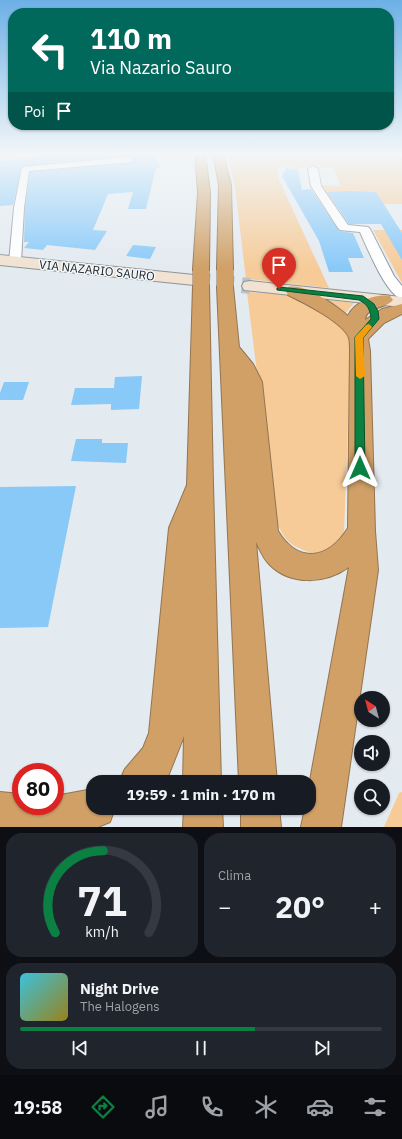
<!DOCTYPE html>
<html lang="it">
<meta charset="utf-8">
<style>
body{margin:0;font-family:"IBM Plex Sans",sans-serif;background:#20242c;color:#f1f3f6;height:100vh;display:flex;flex-direction:column;font-size:15px;white-space:nowrap}
*{box-sizing:border-box;margin:0}
p{font-size:13px;color:#9ea1a6}
.icon{flex:none;width:22px;height:22px;fill:none;stroke:currentColor;stroke-width:2;stroke-linecap:round;stroke-linejoin:round}
.map{position:relative;height:827px;overflow:hidden}
.side{display:flex;flex-direction:column;gap:6px;padding:6px;background:#0d0f14;flex:1}
.side>*{flex:none}
.top-card{position:absolute;left:8px;top:8px;width:386px;height:122px;border-radius:16px;box-shadow:0 1px 3px #0004;background:#00695c;color:#fff;overflow:hidden}
.needle{width:26px;rotate:324deg}
.controls{position:absolute;left:354px;top:691px;display:grid;gap:8px}
.controls a{display:grid;place-items:center;width:36px;height:36px;border-radius:50%;background:#171b24;box-shadow:0 1px 3px #0004;font-size:20px}
.speed{position:absolute;left:12px;top:763px;display:flex;gap:8px;font-size:20px;font-weight:700;text-align:center}
.speed>*{display:grid;place-content:center;width:52px;height:52px;border-radius:50%;background:#171b24;box-shadow:0 1px 3px #0004;line-height:1}
.speed .limit{border:6px solid #d22;background:#fff;color:#111}
.pin{position:absolute;display:grid;place-items:center;width:34px;height:34px;color:#fff;margin:-41px -17px;border-radius:50% 50% 50% 0;rotate:-45deg;box-shadow:0 0 4px #0007}
.pin .icon{rotate:45deg}
.me{position:absolute;width:44px;margin:-22px;rotate:0deg;stroke-linejoin:round;filter:drop-shadow(0 0 3px #0008)}
.turn{display:flex;align-items:center;gap:14px;height:84px;padding:0 16px;font-size:18px}
.turn .icon{width:52px;height:52px;stroke-width:2.5}
.turn b{display:block;font-size:28px;line-height:34px}
.then{display:flex;align-items:center;height:38px;padding:0 16px;background:#0003;gap:8px;font-size:15px}
.big{font-size:30px;font-weight:700;line-height:1.1}
.side .tile{flex:1;display:flex;flex-direction:column;justify-content:center;gap:6px;min-width:0;padding:0 14px;border-radius:16px;background:#20242c}
.side .dial{align-items:center;gap:0}
.dial svg{height:104px;overflow:visible;fill:none;stroke:#363941;stroke-width:7;stroke-linecap:round;text-anchor:middle}
.dial text{fill:#f1f3f6;stroke:none}
.song{display:flex;align-items:center;gap:12px}
.cover{width:48px;height:48px;border-radius:6px;background:linear-gradient(135deg,hsl(190 70% 55%),hsl(50 70% 35%))}
.played{height:4px;border-radius:2px;background:linear-gradient(90deg,#0b8043 65%,#363941 65%)}
.keys{display:flex;justify-content:space-around;direction:ltr}
.heat{display:flex;justify-content:space-between;align-items:center;font-size:22px;direction:ltr}
.side .tiles{flex:1;display:grid;gap:6px;grid-template-columns:1fr 1fr}
.tile:last-child{grid-column:span 2}
.trip{position:absolute;left:86px;top:775px;width:230px;height:40px;border-radius:16px;background:#171b24;box-shadow:0 1px 3px #0004;font-weight:700;line-height:40px;text-align:center}
.tab-bar{display:flex;height:64px;justify-content:space-around;align-items:center;background:#090b0e;color:#9ea1a6}
.tab-bar .icon{width:28px;height:28px}
.tab-bar .selected{color:#0b8043}
.tab-bar b{font-size:18px;color:#f1f3f6}
.map>svg:first-child{display:block}
</style>
<div class="map">
<svg width="402" height="827" viewBox="0 0 402 827">
<rect width="100%" height="100%" fill="#e3eaf0"/>
<g fill="#f6cb98">
<path d="M 227,153 L 387,153 L 402,157 L 402,204 L 333,205 L 319,185 L 341,186 L 333,168 L 277,167 L 279,180 L 329,288 L 246,279 L 235,188 Z"/>
<path d="M 373,230 L 402,230 L 402,283 Z"/>
<path d="M 247,292 L 270,293 L 291,296 L 310,302 L 345,330 L 351,343 L 344,534 L 330,548 L 314,554 C 289,545 286,543 275,519 Z"/>
<path d="M 321,299 L 354,303 L 344,315 Z"/>
<path d="M 402,792 L 402,827 L 384,827 L 399,793 Z"/>
</g>
<g fill="#88c9f8">
<path d="M 50,153 L 117,153 L 117,155 L 154,153 L 160,168 L 156,168 L 146,209 L 128,209 L 133,192 L 108,194 L 93,230 L 107,231 L 95,250 L 47,245 L 43,250 L 24,248 L 29,242 L 24,242 L 25,208 L 30,172 L 131,163 L 134,160 L 128,156 L 22,166 L 13,205 L 0,206 L 0,161 L 35,158 L 35,155 Z"/>
<path d="M 286,168 L 298,169 L 302,190 L 311,189 L 339,231 L 353,233 L 364,258 L 348,258 L 353,272 L 329,272 L 319,241 L 282,176 Z"/>
<path d="M 346,191 L 376,192 L 402,233 L 402,260 L 381,224 L 349,224 L 327,192 Z"/>
<path d="M 133,245 L 156,247 L 150,259 L 126,256 Z"/>
<path d="M 142,376 L 139,409 L 111,410 L 111,404 L 71,405 L 75,388 L 114,388 L 115,377 Z"/>
<path d="M 4,382 L 29,382 L 23,400 L 0,400 L 0,393 Z"/>
<path d="M 76,439 L 102,439 L 102,443 L 128,443 L 126,463 L 71,461 Z"/>
<path d="M 76,486 L 48,627 L 0,628 L 0,487 Z"/>
</g>
<g fill="none" stroke-linecap="round" stroke-linejoin="round">
<path stroke="#bcc3c8" stroke-width="16" stroke-dasharray="16 8" stroke-linecap="butt" d="M 194,280 L 250,286"/>
<g stroke="#8e959a" stroke-width="2">
<g id="street">
<path d="M 392,153 L 402,153 L 402,158 Z"/>
<path d="M 128,157 L 131,158 L 133,160 L 131,162 L 29,171 L 24,208 L 21,262 L 19,265 L 11,265 L 9,262 L 14,208 L 22,167 Z"/>
<path d="M 313,166 L 318,169 L 321,186 L 348,225 L 368,227 L 370,229 L 394,276 L 402,286 L 402,299 C 386,295 367,247 360,232 L 340,230 L 338,228 L 311,186 L 308,169 Z"/>
</g>
</g>
<g stroke="#8e959a" stroke-width="2">
<g id="secondary">
<path d="M 0,255 L 194,275 L 200,277 L 202,280 L 200,283 L 194,285 L 0,265 Z"/>
<path d="M 250,281 L 402,297 L 402,307 L 244,290 L 242,286 L 244,282 Z"/>
</g>
</g>
<g stroke="#937551" stroke-width="2">
<g id="highway">
<path d="M 195,153 L 205,153 L 210,192 L 209,270 L 207,273 L 201,275 L 195,273 L 193,270 L 198,192 Z"/>
<path d="M 213,153 L 223,153 L 231,185 L 233,269 L 231,272 L 225,274 L 219,272 L 217,269 L 219,185 Z"/>
<path d="M 201,281 L 207,282 L 209,286 L 213,485 L 221,782 L 183,782 L 184,736 L 169,774 L 162,782 L 119,782 L 125,769 L 143,748 L 149,733 L 169,528 L 187,485 L 193,286 L 195,282 Z"/>
<path d="M 225,282 L 231,283 L 233,287 L 239,347 L 253,364 L 262,382 L 278,531 C 298,564 328,560 348,528 L 350,351 C 350,347 350,342 349,338 C 344,323 303,302 288,295 L 286,291 L 288,287 C 305,283 335,305 348,316 C 354,302 376,293 390,296 L 393,300 C 386,309 366,306 365,320 L 382,309 L 402,304 L 402,314 L 384,323 L 368,339 L 370,351 L 375,531 L 378,570 L 341,827 L 301,827 L 305,808 L 309,808 L 309,786 L 349,567 C 326,584 290,586 269,564 C 263,558 260,550 256,542 L 277,782 L 239,782 L 217,287 L 219,283 Z"/>
<path d="M 93,789 L 93,808 L 115,808 L 110,822 L 98,827 L 0,827 L 0,792 L 21,794 L 21,806 L 55,806 L 55,796 Z"/>
<path d="M 184,808 L 222,808 L 223,827 L 183,827 Z"/>
<path d="M 241,808 L 279,808 L 281,827 L 241,827 Z"/>
</g>
</g>
<use href="#street" fill="#fff" fill-rule="evenodd"/>
<use href="#secondary" fill="#f1e2d1" fill-rule="evenodd"/>
<use href="#highway" fill="#d0a067" fill-rule="evenodd"/>
<g stroke="#937551" stroke-width="17" stroke-linecap="butt">
<g id="highway-bridge">
<path d="M 225,269 L 225,287"/>
<path d="M 201,270 L 201,286"/>
</g>
</g>
<use href="#highway-bridge" stroke="#d0a067" stroke-width="16"/>
</g>
<linearGradient id="sky" x2="0" y2="1"><stop stop-color="#6db0e6"/><stop offset="0.57" stop-color="#f2f6f8"/><stop offset="1" stop-color="#f2f6f8" stop-opacity="0"/></linearGradient>
<rect width="402" height="269" fill="url(#sky)"/>
<path fill="#0b8043" stroke="#07532c" d="M 279,287 L 363,296 L 374,304 L 378,311 L 379,319 L 363,338 L 365,468 L 364,471 L 360,473 L 357,471 L 355,468 L 355,337 L 371,319 C 370,309 368,305 359,300 L 277,290 L 277,288 Z"/>
<path fill="#f59e0b" d="M 369,324 L 372,327 L 363,338 L 365,376 L 360,379 L 356,376 L 355,337 L 366,325 Z"/>
<g text-anchor="middle" dominant-baseline="central" stroke-width="3" stroke-linejoin="round" paint-order="stroke">
<g font-size="12" fill="#222527" stroke="#f0f8fe">
<text transform="translate(97 270) rotate(6)">VIA NAZARIO SAURO</text>
</g>
</g>
</svg>
<div class="controls">
<a><svg class="needle" viewBox="-14 -14 28 28"><path d="M0-13l5 13h-10z" fill="#e53935"/><path d="M0 13l5-13h-10z" fill="#9ea1a6"/></svg></a>
<a><svg class="icon" aria-label="sound" viewBox="0 0 24 24"><path d="M4 9h4l5-4v14l-5-4H4zM17 9q2 3 0 6"/></svg></a>
<a><svg class="icon" aria-label="search" viewBox="0 0 24 24"><circle cx="10" cy="10" r="6"/><path d="M15 15l6 6"/></svg></a>
</div>
<div class="speed"><div class="limit">80</div></div>
<div class="pin" style="left:279px;top:289px;background:#d93025"><svg class="icon" aria-label="arrive" viewBox="0 0 24 24"><path d="M6 21V4h12l-3 4 3 4H6"/></svg></div>
<svg class="me" style="left:360px;top:468px" viewBox="-20 -20 40 40"><path d="M0-17L14 15 0 8-14 15z" fill="#0b8043" stroke="#fff" stroke-width="4"/></svg>
<div class="trip">19:59 · 1 min · 170 m</div>
<div class="top-card">
<div class="turn"><svg class="icon" aria-label="left" viewBox="0 0 24 24"><path d="M17 20v-9H6M10 6l-5 5 5 5"/></svg><div><b>110 m</b>Via Nazario Sauro</div></div>
<div class="then">Poi<svg class="icon" aria-label="arrive" viewBox="0 0 24 24"><path d="M6 21V4h12l-3 4 3 4H6"/></svg></div>
</div>
</div>
<section class="side">
<div class="tiles">
<div class="tile dial"><svg viewBox="0 0 100 80">
<path d="M14 69A42 42 0 1 1 86 69"/>
<path d="M14 69A42 42 0 0 1 51 6" stroke="#0b8043"/>
<text x="50" y="56" font-size="32" font-weight="700">71</text>
<text x="50" y="72" font-size="11">km/h</text>
</svg></div>
<div class="tile"><p>Clima</p>
<div class="heat"><a>−</a><b class="big">20°</b><a>+</a></div>
</div>
<div class="tile">
<div class="song"><i class="cover"></i><div><b>Night Drive</b><p>The Halogens</p></div></div>
<div class="played"></div>
<div class="keys"><svg class="icon" aria-label="previous" viewBox="0 0 24 24"><path d="M18 5L8 12l10 7zM5 5v14"/></svg><svg class="icon" aria-label="pause" viewBox="0 0 24 24"><path d="M8 5v14M16 5v14"/></svg><svg class="icon" aria-label="next" viewBox="0 0 24 24"><path d="M6 5l10 7-10 7zM19 5v14"/></svg></div>
</div>
</div>
</section>
<nav class="tab-bar">
<b>19:58</b>
<svg class="icon selected" aria-label="directions" viewBox="0 0 24 24"><path d="M12 3l9 9-9 9-9-9zM9 14v-3h6M13 9l2 2-2 2"/></svg>
<svg class="icon" aria-label="music" viewBox="0 0 24 24"><path d="M9 18V5l10-2v13"/><circle cx="6" cy="18" r="3"/><circle cx="16" cy="16" r="3"/></svg>
<svg class="icon" aria-label="phone" viewBox="0 0 24 24"><path d="M5 4h4l2 5-3 2q2 4 5 5l2-3 5 2v4C11 20 4 13 5 4z"/></svg>
<svg class="icon" aria-label="climate" viewBox="0 0 24 24"><path d="M12 3v18M4 7l16 10M4 17L20 7"/></svg>
<svg class="icon" aria-label="car" viewBox="0 0 24 24"><path d="M5 17H2v-5l4-1 3-4h7l3 4 3 1v5h-3M9 17h6M6 11h13"/><circle cx="7" cy="17" r="2"/><circle cx="17" cy="17" r="2"/></svg>
<svg class="icon" aria-label="filters" viewBox="0 0 24 24"><path d="M4 7h16M4 17h16"/><circle cx="9" cy="7" r="2"/><circle cx="15" cy="17" r="2"/></svg>
</nav>
